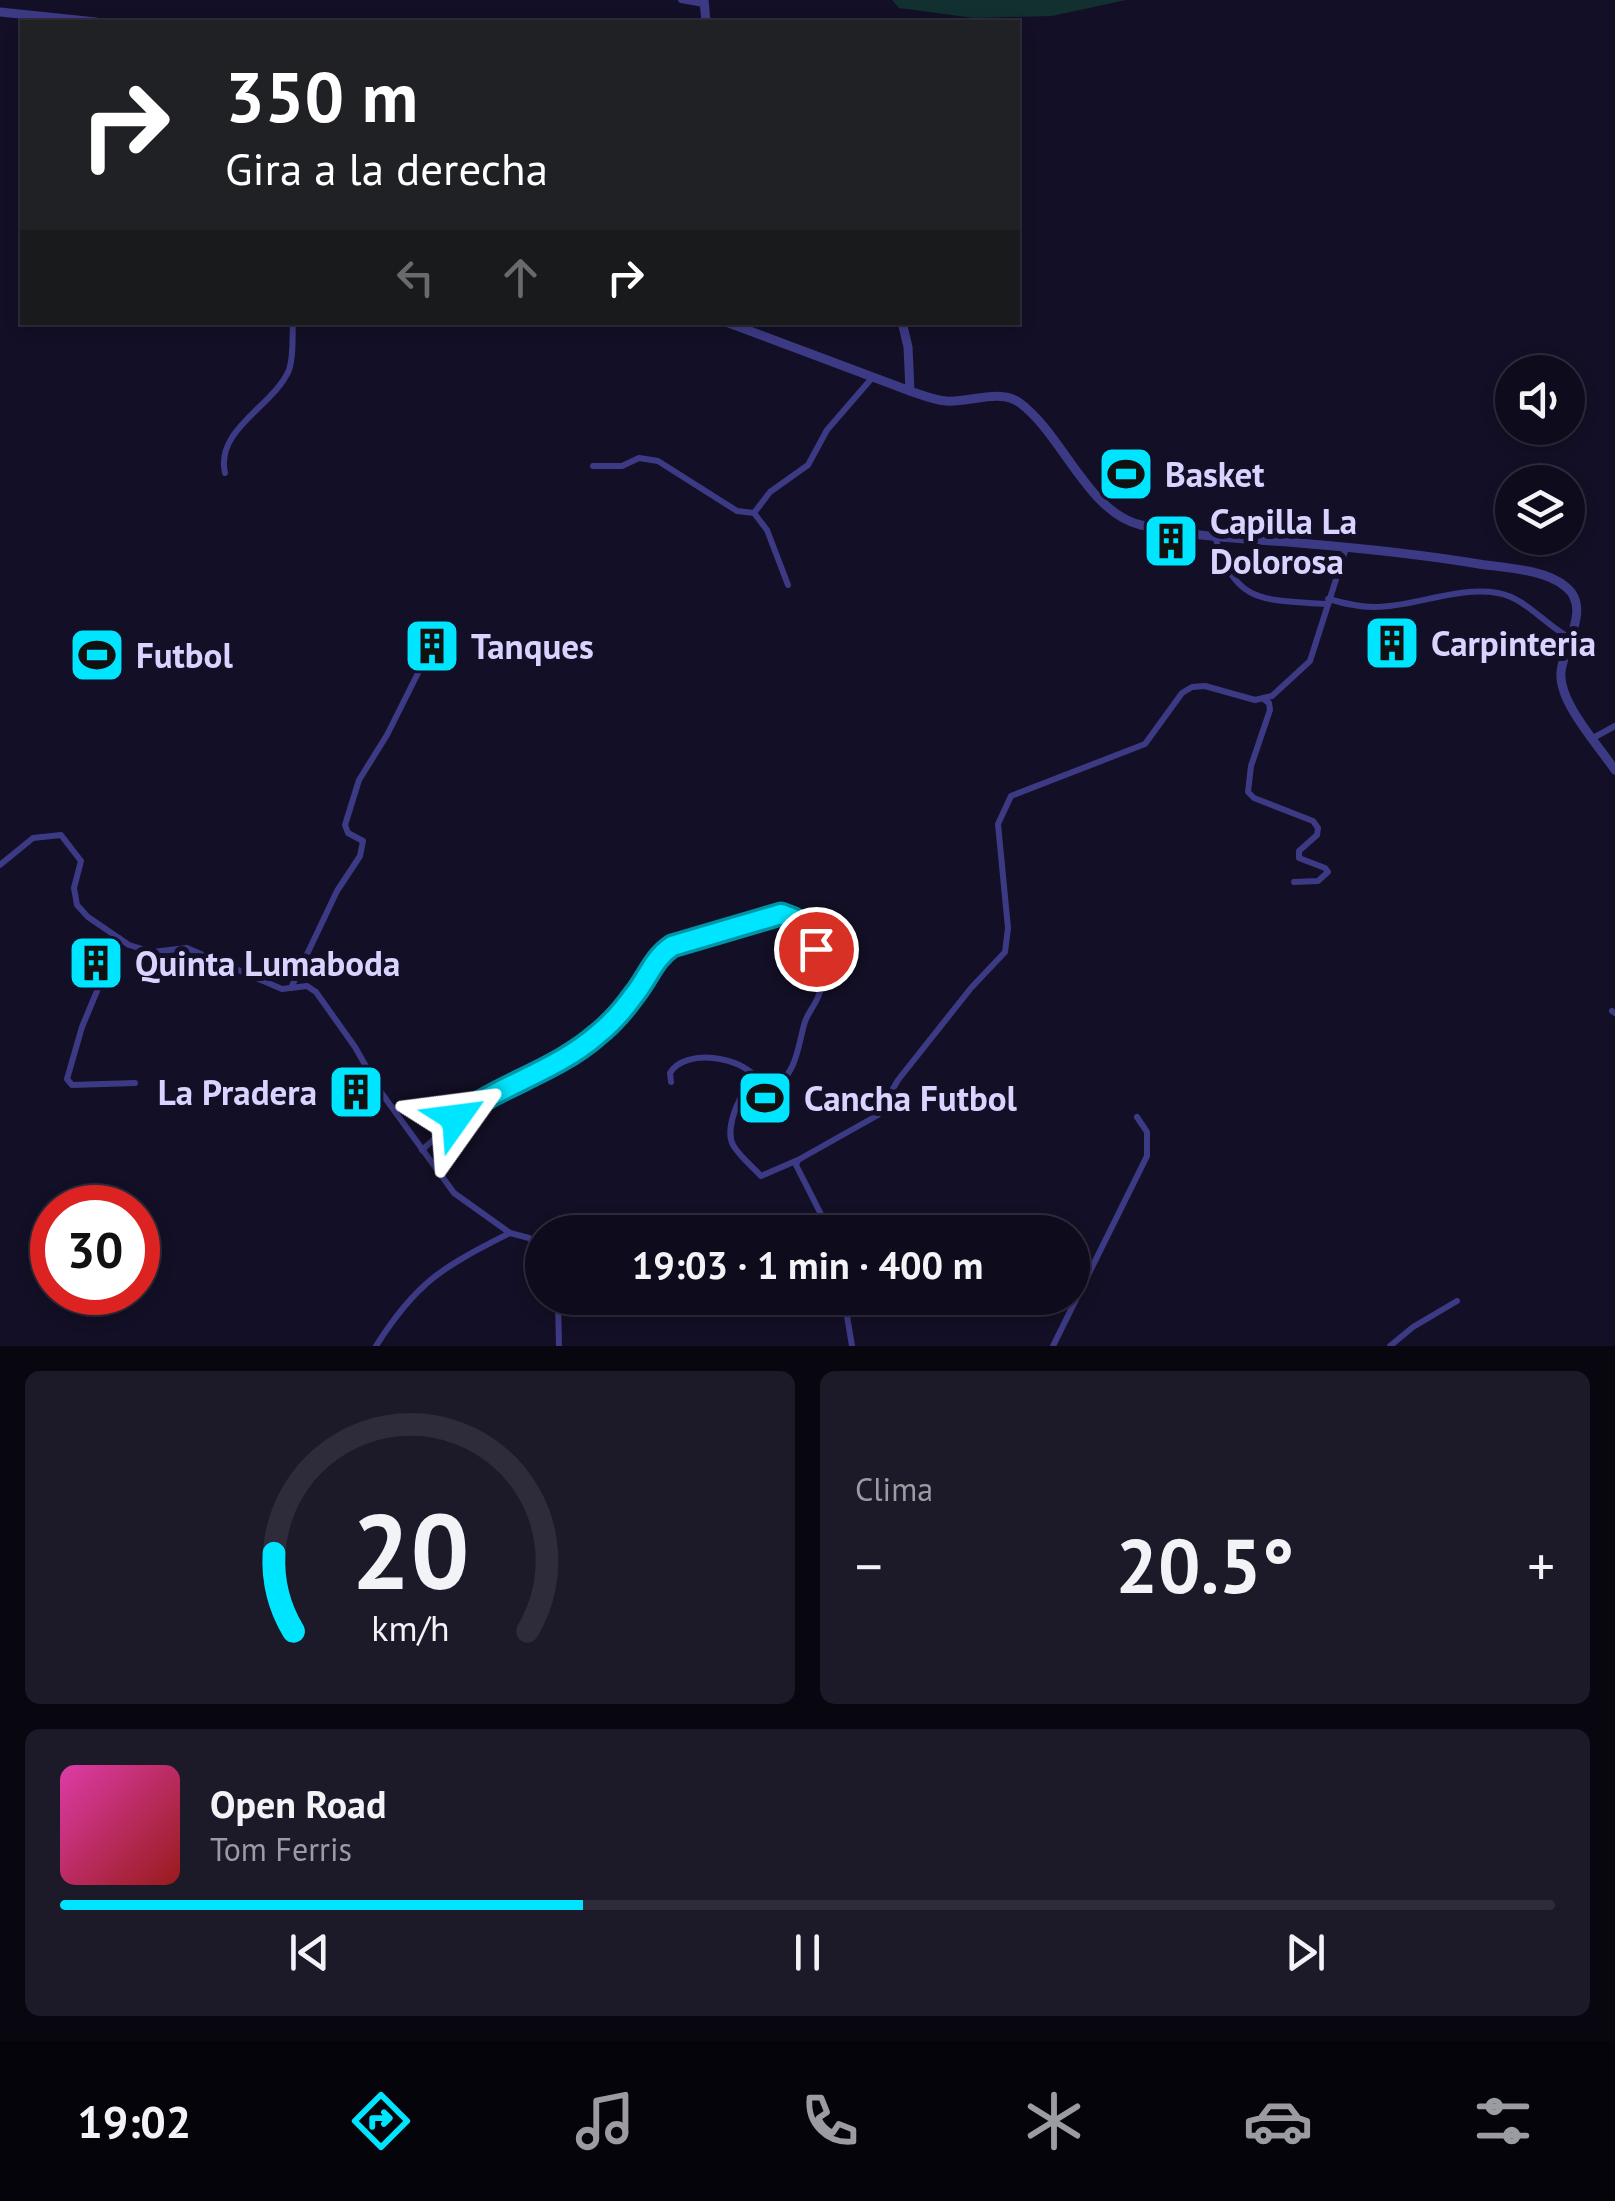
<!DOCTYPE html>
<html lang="es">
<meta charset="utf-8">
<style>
body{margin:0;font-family:"PT Sans",sans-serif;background:#1c1929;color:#f1f3f6;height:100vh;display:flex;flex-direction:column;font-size:38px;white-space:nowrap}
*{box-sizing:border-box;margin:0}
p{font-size:32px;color:#9b9ba3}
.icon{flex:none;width:55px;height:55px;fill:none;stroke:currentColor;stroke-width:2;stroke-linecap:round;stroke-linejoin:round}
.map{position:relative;height:1346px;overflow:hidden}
.side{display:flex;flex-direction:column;gap:25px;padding:25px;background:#08060f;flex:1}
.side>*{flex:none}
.guide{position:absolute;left:20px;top:20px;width:1000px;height:305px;border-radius:0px;box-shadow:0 5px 15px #0003,0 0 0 2px #2e2b3b;background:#202124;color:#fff;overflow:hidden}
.controls{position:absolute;left:1495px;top:355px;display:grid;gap:20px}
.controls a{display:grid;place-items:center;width:90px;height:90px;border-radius:50%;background:#0e0b1c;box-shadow:0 5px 15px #0003,0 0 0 2px #2e2b3b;font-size:50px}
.speed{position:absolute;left:30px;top:1185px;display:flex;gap:20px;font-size:50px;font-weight:700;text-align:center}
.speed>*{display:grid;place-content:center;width:130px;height:130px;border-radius:50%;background:#0e0b1c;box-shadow:0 5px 15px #0003,0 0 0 2px #2e2b3b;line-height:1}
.speed .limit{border:15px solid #d22;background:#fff;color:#111}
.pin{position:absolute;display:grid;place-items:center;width:85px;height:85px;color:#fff;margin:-42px;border:5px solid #fff;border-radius:50%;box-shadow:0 2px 10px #0007}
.me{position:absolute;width:110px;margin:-55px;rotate:59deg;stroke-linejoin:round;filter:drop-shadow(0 0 8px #0008)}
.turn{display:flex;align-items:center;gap:35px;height:210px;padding:0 40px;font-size:45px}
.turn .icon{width:130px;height:130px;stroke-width:2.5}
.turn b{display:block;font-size:70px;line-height:85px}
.lanes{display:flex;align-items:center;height:95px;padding:0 40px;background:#0003;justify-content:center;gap:50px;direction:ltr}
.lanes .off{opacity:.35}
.big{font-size:75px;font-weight:700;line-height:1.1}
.side .widget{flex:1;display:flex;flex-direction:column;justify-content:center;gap:15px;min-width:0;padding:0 35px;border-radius:15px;background:#1c1929}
.side .dial{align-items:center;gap:0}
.dial svg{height:260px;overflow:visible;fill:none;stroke:#2e2b3b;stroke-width:7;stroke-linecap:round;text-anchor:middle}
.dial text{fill:#f1f3f6;stroke:none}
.song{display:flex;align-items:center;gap:30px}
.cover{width:120px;height:120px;border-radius:15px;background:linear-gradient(135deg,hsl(320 70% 55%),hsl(0 70% 35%))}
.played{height:10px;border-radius:5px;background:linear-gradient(90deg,#00e5ff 35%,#2e2b3b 35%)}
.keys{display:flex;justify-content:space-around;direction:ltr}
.heat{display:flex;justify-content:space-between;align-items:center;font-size:55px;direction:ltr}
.side .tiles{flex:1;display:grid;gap:25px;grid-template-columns:1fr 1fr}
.widget:last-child{grid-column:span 2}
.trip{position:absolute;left:525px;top:1215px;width:565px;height:100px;border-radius:50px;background:#0e0b1c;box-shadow:0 5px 15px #0003,0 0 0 2px #2e2b3b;font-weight:700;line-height:100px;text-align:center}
.menu{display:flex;height:160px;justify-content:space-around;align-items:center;background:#06040b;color:#9b9ba3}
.menu .icon{width:70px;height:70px}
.menu .on{color:#00e5ff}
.menu b{font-size:45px;color:#f1f3f6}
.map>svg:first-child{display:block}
</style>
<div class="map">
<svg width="1615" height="1346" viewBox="0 0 1615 1346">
<rect width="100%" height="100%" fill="#130f26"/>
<g fill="#12302f">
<path d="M 892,0 L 1126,0 L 1052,16 L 974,18 L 899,8 Z"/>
<path d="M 88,638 L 117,655 L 106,673 L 77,656 Z"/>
</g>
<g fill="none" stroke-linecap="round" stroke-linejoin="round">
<g stroke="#3d3a85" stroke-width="6">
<path d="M 681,0 L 704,4"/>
<path d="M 593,466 L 622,466 L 639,458 L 658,461 L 737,511 L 754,513 L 770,492 L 808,465 L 827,430 L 872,378"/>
<path d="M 225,473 C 215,429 274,406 289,370 C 294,356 292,337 293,322"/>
<path d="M 754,513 L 767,530 L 788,585"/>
<path d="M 1215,537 C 1236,606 1263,599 1326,604"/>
<path d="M 1328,599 C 1343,603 1358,607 1374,607 C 1415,607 1456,586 1498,593 C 1526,598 1545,625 1570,638"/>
<path d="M 1265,700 L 1269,703 L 1270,710 L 1251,766 L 1248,792 L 1254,798 L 1313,821 L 1318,828 L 1317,835 L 1299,851 L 1299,858 L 1325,868 L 1328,872 L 1318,881 L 1294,882"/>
<path d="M 1593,738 L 1615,726"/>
<path d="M 0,865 L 33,838 L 61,835 L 81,861 L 74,888 L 77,905 L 88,917 L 129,945 L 152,952 L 187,948 L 282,989 L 307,986 L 316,992 L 355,1047 L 380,1091 L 454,1193 L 510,1233 L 529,1238 L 542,1250"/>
<path d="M 119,938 L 82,1027 L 67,1079 L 72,1085 L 135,1083"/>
<path d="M 291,988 L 337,891 L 360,856 L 363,841 L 348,833 L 345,825 L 359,780 L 387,735 L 429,651"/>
<path d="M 1612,1011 L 1615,1013"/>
<path d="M 671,1082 L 670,1073 C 685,1048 741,1056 757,1079"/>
<path d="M 422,1150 L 469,1108 L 519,1084 L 595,1037 L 636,993 L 659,955 L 671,946 L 781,914 C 794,915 797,923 804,933 C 820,952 828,974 818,997 C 814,1007 806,1015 804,1025 C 798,1047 796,1074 775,1086 L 757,1079 C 741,1087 724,1128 733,1145 C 740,1157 753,1167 761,1176 L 798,1160"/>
<path d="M 830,1232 L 796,1165 L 798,1160 L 878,1115 L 898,1080 L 971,988 L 1005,952 L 1008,928 L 998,824 L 1011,796 L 1145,744 L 1182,693 L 1192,687 L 1205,686 L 1255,700 L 1272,696 L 1310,661 L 1346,548"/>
<path d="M 558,1298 L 559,1346"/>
<path d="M 844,1298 L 852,1346"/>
<path d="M 376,1346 C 417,1281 443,1267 510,1233"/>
<path d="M 1053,1346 L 1147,1156 L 1147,1132 L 1137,1117"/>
<path d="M 1390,1346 L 1413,1327 L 1457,1301"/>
</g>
<g stroke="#3d3a85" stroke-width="9">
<path d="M 704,0 L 706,22"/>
<path d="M 0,12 L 96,22"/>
<path d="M 726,322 L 910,391"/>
<path d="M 902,322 L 908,347 L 910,391 C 922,395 933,400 946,401 C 969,403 1000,388 1020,403 C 1063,435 1088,513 1141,525 C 1192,537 1246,539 1299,543 C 1359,548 1419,554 1479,564 C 1505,568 1545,569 1566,587 C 1592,608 1563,647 1561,672 C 1558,702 1599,746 1615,770"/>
</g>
</g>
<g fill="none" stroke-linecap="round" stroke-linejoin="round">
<g stroke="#0095a6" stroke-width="25">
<path id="route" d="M 456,1118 C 499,1085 556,1071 597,1035 C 611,1024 624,1009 634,995 C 648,978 653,959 672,946 L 781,914 L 794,919 L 816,949"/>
</g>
<use href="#route" stroke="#00e5ff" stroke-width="18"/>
</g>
<defs>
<g id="stadium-square" transform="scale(2.875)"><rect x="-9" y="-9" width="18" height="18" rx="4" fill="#00e5ff" stroke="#130f26"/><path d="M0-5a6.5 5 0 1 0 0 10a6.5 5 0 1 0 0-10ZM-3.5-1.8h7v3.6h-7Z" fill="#111"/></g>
<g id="building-square" transform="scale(2.875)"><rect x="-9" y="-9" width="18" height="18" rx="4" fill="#00e5ff" stroke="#130f26"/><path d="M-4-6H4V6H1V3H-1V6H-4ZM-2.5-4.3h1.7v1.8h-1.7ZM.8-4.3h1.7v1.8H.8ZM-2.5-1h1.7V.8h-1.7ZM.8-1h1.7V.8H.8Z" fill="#111"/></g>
</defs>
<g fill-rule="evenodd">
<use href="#stadium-square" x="1126" y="474"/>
<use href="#building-square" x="1171" y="541"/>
<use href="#building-square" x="1392" y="643"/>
<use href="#building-square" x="432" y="646"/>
<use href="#stadium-square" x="97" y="655"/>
<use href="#building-square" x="96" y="963"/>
<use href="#building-square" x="356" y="1092"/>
<use href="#stadium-square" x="765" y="1098"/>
</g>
<g text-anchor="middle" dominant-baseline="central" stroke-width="10" stroke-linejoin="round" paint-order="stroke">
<g font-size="35" font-weight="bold" fill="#d9d4ff" stroke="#130f26" text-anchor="start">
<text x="1165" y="474">Basket</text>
<text x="1210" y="521">Capilla La<tspan x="1210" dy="40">Dolorosa</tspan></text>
<text x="1431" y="643">Carpinteria</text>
<text x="471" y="646">Tanques</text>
<text x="136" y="655">Futbol</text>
<text x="135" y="963">Quinta Lumaboda</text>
<text x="317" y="1092" text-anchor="end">La Pradera</text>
<text x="804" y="1098">Cancha Futbol</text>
</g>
</g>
</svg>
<div class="controls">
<a><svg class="icon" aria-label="sound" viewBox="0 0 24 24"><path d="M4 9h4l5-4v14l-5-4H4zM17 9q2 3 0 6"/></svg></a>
<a><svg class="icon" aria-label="layers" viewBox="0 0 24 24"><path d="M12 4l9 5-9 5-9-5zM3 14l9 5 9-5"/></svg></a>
</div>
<div class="speed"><div class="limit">30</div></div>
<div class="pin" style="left:816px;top:949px;background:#d93025"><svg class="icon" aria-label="arrive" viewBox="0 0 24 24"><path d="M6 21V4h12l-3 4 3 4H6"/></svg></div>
<svg class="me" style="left:456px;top:1118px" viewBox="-20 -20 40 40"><path d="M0-17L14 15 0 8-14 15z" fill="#00e5ff" stroke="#fff" stroke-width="4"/></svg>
<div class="trip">19:03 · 1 min · 400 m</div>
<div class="guide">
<div class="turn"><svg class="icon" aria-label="right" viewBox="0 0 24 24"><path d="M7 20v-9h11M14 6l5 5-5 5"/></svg><div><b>350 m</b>Gira a la derecha</div></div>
<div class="lanes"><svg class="icon off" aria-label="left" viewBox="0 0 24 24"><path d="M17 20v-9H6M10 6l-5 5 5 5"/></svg><svg class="icon off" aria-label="ahead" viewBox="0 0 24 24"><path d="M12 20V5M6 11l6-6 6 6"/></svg><svg class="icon" aria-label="right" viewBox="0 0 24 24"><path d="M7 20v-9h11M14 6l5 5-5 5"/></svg></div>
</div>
</div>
<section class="side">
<div class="tiles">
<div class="widget dial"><svg viewBox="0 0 100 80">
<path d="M14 69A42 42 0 1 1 86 69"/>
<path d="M14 69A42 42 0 0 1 8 45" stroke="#00e5ff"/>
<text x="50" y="56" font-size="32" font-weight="700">20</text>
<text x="50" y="72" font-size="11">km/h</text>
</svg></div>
<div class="widget"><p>Clima</p>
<div class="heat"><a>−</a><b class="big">20.5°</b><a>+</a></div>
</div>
<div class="widget">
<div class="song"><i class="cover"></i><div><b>Open Road</b><p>Tom Ferris</p></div></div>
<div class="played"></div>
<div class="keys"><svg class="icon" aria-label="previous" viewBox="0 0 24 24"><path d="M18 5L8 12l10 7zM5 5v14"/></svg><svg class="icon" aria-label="pause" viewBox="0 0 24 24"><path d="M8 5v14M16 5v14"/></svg><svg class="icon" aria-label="next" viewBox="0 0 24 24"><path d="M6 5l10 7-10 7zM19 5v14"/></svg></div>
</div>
</div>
</section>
<nav class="menu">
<b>19:02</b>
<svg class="icon on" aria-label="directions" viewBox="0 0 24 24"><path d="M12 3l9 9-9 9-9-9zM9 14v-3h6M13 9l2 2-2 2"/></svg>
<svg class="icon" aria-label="music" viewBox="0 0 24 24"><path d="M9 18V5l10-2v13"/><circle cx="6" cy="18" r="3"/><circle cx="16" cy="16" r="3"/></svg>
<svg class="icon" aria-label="phone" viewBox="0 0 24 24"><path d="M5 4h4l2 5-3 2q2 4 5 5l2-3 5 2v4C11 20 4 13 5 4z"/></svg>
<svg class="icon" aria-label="climate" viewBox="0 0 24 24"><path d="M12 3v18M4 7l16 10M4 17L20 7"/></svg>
<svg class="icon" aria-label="car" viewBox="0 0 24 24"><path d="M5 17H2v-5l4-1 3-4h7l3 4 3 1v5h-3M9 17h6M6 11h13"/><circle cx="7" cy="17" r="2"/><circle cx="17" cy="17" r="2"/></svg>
<svg class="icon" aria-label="filters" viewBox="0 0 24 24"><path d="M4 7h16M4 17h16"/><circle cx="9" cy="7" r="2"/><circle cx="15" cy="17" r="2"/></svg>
</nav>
